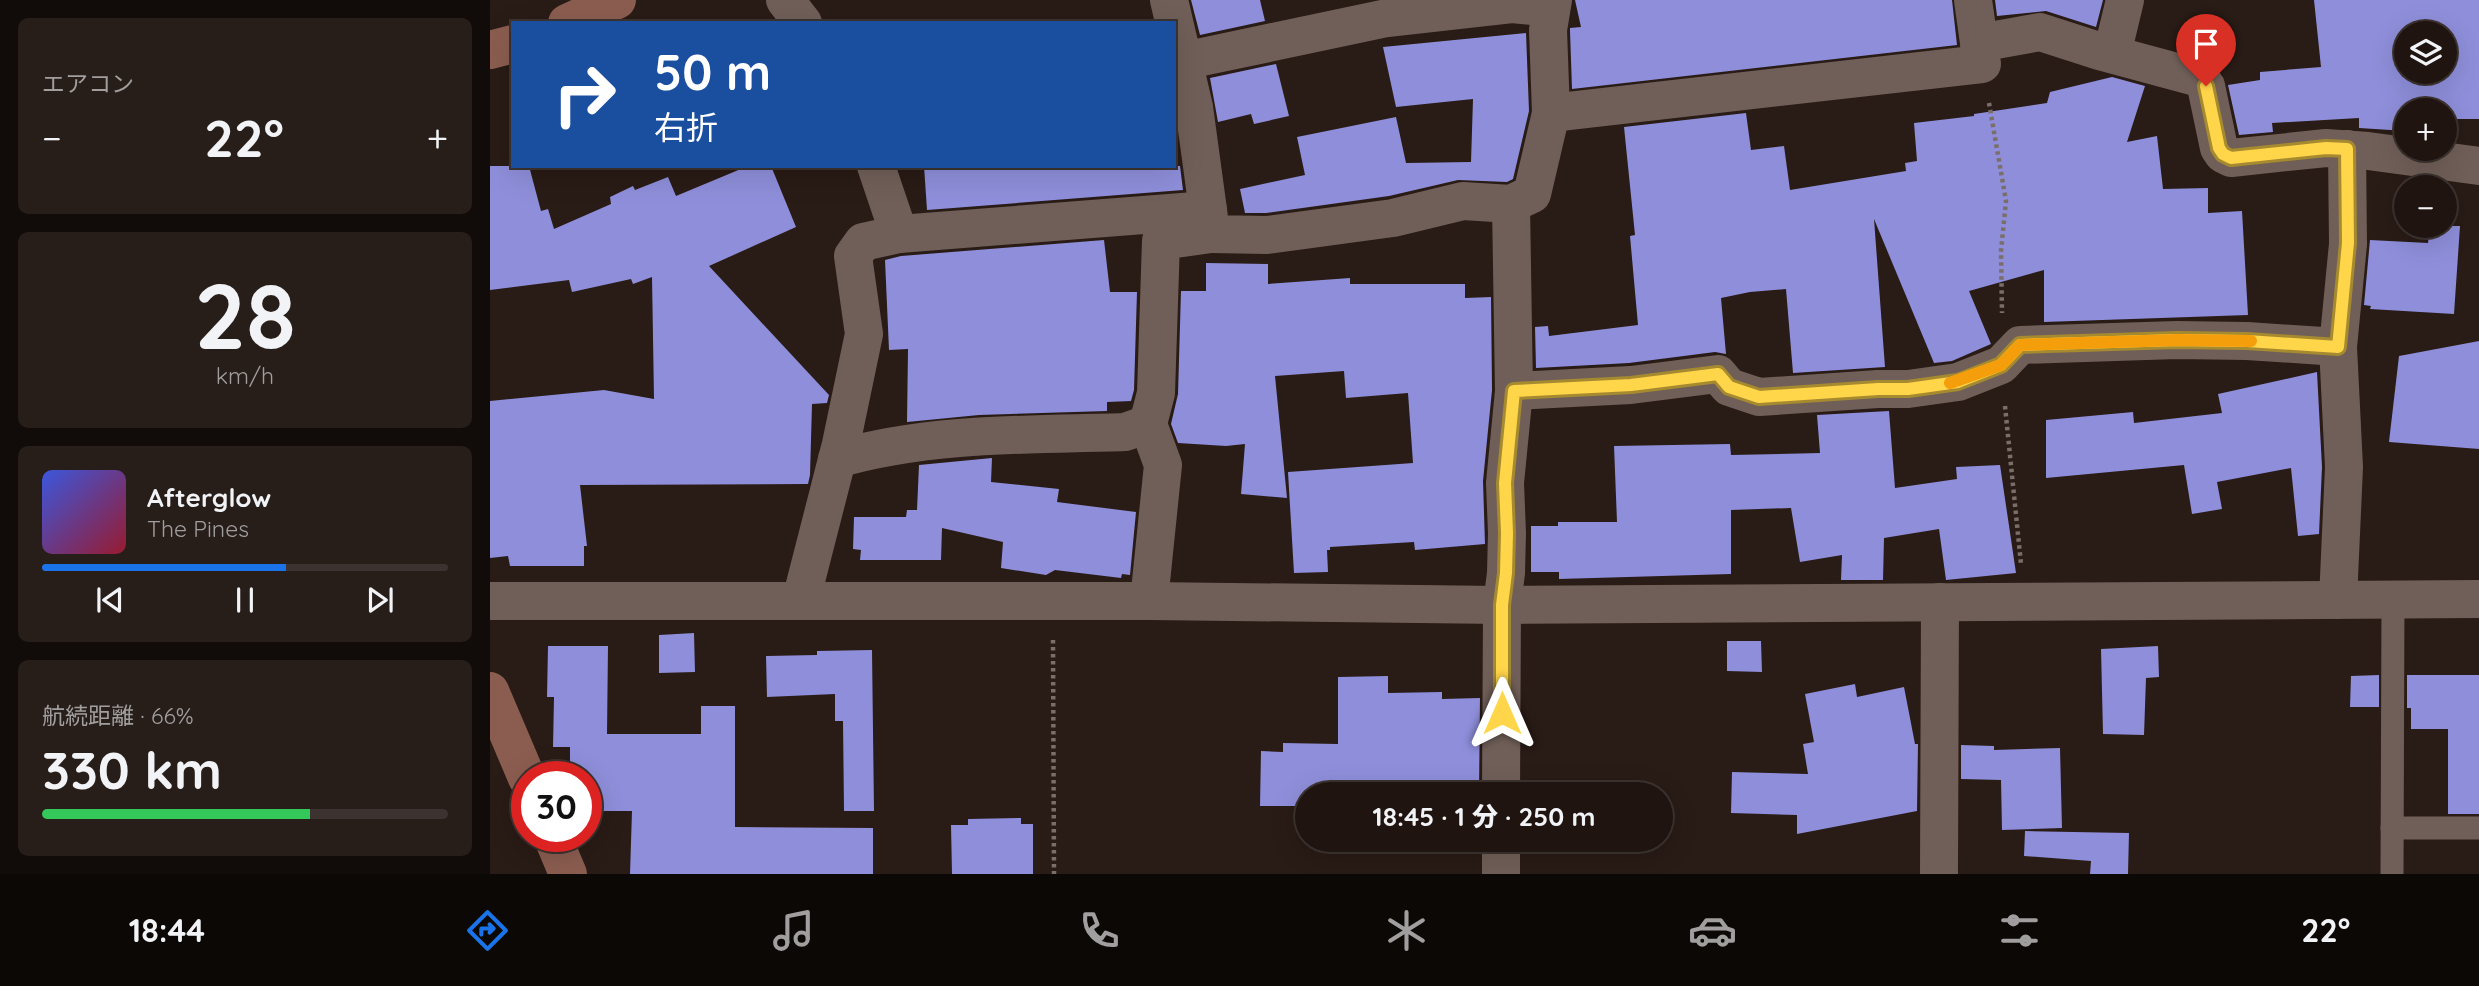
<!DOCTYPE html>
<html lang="ja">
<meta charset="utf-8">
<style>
body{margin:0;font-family:Quicksand,"Noto Sans JP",sans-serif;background:#271d19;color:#f1f3f6;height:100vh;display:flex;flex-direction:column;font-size:26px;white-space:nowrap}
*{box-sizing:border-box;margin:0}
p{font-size:23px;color:#a19e9f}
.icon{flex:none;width:38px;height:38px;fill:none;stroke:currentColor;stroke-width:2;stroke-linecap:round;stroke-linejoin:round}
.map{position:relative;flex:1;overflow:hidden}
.drawer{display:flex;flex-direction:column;gap:18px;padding:18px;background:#110b09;width:490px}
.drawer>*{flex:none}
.guide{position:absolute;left:21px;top:21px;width:665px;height:147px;border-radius:0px;box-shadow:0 7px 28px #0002,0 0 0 2px #3c3330;background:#1a4fa0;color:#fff;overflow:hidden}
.tools{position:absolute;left:1904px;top:21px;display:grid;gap:14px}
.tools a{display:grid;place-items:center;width:63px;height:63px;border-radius:50%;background:#1f1410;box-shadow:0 7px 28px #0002,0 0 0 2px #3c3330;font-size:35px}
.speed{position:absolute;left:21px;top:761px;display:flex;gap:14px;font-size:35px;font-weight:700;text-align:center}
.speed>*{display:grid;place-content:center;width:91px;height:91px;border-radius:50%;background:#1f1410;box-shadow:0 7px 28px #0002,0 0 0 2px #3c3330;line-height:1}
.speed .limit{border:10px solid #d22;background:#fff;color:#111}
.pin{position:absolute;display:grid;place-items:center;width:60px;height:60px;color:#fff;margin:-72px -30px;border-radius:50% 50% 50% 0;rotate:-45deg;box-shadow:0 0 7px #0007}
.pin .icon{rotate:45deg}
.me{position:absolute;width:77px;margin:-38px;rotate:0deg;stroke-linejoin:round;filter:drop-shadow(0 0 5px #0008)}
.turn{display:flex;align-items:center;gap:24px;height:147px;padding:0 28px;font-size:32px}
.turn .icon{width:91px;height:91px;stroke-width:2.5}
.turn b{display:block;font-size:49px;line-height:60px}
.big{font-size:52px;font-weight:800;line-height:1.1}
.drawer .widget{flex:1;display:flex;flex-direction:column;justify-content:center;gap:10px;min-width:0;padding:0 24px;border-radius:10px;background:#271d19}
.drawer .dial{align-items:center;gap:0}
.dial b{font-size:91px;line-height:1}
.song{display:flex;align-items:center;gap:21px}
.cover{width:84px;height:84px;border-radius:10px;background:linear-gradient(135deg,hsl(230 70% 55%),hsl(350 70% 35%))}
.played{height:7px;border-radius:4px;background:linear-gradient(90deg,#1a73e8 60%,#3c3330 60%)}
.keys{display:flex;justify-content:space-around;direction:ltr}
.heat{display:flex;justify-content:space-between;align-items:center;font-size:38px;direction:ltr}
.charge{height:10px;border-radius:5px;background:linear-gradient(90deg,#34c759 66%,#3c3330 0)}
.trip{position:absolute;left:805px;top:782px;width:378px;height:70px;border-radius:35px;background:#1f1410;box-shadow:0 7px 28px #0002,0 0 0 2px #3c3330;font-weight:800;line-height:70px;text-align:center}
.menu{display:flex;height:112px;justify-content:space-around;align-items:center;background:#0c0806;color:#a19e9f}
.menu .icon{width:49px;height:49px}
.menu .selected{color:#1a73e8}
.menu b{font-size:32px;color:#f1f3f6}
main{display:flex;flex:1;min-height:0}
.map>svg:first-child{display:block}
</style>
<main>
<section class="drawer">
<div class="widget"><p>エアコン</p>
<div class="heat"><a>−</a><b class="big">22°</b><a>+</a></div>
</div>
<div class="widget dial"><b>28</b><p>km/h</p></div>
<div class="widget">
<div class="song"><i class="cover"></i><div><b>Afterglow</b><p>The Pines</p></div></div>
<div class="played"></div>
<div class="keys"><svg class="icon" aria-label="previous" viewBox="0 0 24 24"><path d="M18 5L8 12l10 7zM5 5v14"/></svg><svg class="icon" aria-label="pause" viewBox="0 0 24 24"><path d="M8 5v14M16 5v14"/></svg><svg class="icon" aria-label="next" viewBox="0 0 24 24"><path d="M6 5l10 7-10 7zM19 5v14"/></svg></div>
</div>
<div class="widget"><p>航続距離 · 66%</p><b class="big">330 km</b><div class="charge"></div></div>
</section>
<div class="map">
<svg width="1989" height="874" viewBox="0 0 1989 874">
<rect width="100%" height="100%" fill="#291b15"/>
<g fill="#8e8eda" fill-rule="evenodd">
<path d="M 701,0 L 770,0 L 775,21 L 710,35 Z"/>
<path d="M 1085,0 L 1462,0 L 1467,45 L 1082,89 L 1080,31 L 1080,28 L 1091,27 Z"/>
<path d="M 1505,0 L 1613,0 L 1606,27 L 1556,11 L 1507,16 Z"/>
<path d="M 1824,0 L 1989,0 L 1989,119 L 1955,119 L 1955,110 L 1916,110 L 1916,131 L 1869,128 L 1869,118 L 1782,123 L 1783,132 L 1749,135 L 1738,85 L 1770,80 L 1770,72 L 1831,67 ZM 1916,33 L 1955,33 L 1955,72 L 1916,72 Z"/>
<path d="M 1036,33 L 1039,111 L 1023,179 L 1017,182 L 968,180 L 899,196 L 776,213 L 755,213 L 750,189 L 815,175 L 807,137 L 906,117 L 916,163 L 981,162 L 983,99 L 906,107 L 893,47 Z"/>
<path d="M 786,64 L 799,116 L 764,124 L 761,114 L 728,122 L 720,78 Z"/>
<path d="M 1622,77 L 1655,86 L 1637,142 L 1667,136 L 1673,189 L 1718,188 L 1718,213 L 1752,211 L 1758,315 L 1554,322 L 1554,270 L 1479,291 L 1501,344 L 1462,361 L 1444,363 L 1384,219 L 1395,367 L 1303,373 L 1296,289 L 1260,292 L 1231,298 L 1236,354 L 1225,352 L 1139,363 L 1046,368 L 1045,327 L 1058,326 L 1059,336 L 1148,325 L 1140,236 L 1145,235 L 1134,127 L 1256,113 L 1261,150 L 1294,146 L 1300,190 L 1416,171 L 1415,163 L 1427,161 L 1424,123 L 1484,116 L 1484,114 L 1557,103 L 1560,92 Z"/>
<path d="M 0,166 L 39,166 L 51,211 L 58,209 L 64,229 L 121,204 L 120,197 L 143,186 L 145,190 L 178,177 L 186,196 L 258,166 L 281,166 L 306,227 L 219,266 L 339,395 L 337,403 L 322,404 L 320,475 L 318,484 L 90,485 L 97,546 L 94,546 L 94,566 L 20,566 L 18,556 L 0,558 L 0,401 L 114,390 L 164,399 L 162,277 L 143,284 L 141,279 L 82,292 L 79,280 L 0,290 Z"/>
<path d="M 434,166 L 690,166 L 693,190 L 437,210 Z"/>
<path d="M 1940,226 L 1970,226 L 1964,314 L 1880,309 L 1881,306 L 1874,305 L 1880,240 L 1938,243 Z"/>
<path d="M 614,240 L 620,292 L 647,292 L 644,390 L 641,401 L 617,402 L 617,411 L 489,415 L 417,422 L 418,349 L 399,350 L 395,260 L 411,256 Z"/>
<path d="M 716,263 L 778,264 L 778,284 L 860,278 L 860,284 L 975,284 L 975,298 L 1001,297 L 1002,390 L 993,481 L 995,544 L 925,550 L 924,542 L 840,547 L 840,550 L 837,550 L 838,572 L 804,573 L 798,472 L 923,463 L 918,393 L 856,398 L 854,371 L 785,376 L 797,498 L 751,494 L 755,444 L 736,446 L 688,443 L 681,424 L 688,394 L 691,291 L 716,291 Z"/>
<path d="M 1989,341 L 1989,449 L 1899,442 L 1909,356 Z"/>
<path d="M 1827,372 L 1832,467 L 1829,534 L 1808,536 L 1801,468 L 1727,482 L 1732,509 L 1702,514 L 1694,465 L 1556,478 L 1556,420 L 1643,412 L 1644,423 L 1732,413 L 1728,394 Z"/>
<path d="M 1399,411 L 1405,488 L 1467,479 L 1466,467 L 1510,465 L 1526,573 L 1456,580 L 1449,529 L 1394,538 L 1393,580 L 1351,580 L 1352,555 L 1310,562 L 1301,508 L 1241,510 L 1241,574 L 1069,579 L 1069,572 L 1041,572 L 1041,526 L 1068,526 L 1068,522 L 1127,522 L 1124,446 L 1240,444 L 1241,455 L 1330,453 L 1327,415 Z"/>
<path d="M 502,458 L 501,482 L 569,489 L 567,502 L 646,512 L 640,575 L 632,574 L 631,578 L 565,570 L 556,575 L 511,568 L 513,542 L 452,528 L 451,560 L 370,560 L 371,550 L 363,549 L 364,517 L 416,517 L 417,510 L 427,510 L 429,465 Z"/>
<path d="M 204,633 L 205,672 L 169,673 L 169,635 Z"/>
<path d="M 1237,641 L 1271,641 L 1272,672 L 1237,671 Z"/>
<path d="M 58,646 L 118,646 L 117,734 L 211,734 L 211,706 L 245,706 L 245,827 L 383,828 L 383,874 L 140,874 L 142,811 L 96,811 L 96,777 L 80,777 L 80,747 L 63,747 L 64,697 L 57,697 Z"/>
<path d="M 1668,646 L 1669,677 L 1656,678 L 1654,735 L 1613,734 L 1611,649 Z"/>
<path d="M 382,650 L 384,811 L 354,811 L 353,721 L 345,721 L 345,694 L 277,697 L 276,656 L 327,655 L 327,651 Z"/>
<path d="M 1889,675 L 1889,707 L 1860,707 L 1861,676 Z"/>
<path d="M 1917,675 L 1989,675 L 1989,814 L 1958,814 L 1958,729 L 1921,729 L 1921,708 L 1917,708 Z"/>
<path d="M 898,676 L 898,693 L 952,692 L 952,699 L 990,698 L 989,794 L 817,794 L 817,806 L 770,806 L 771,751 L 793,752 L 793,743 L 848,744 L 848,677 Z"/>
<path d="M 1365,684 L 1367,697 L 1414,687 L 1425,744 L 1428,744 L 1427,811 L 1307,834 L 1307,815 L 1241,813 L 1242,772 L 1318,774 L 1313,744 L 1324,742 L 1315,694 Z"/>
<path d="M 1471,745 L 1504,746 L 1504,750 L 1570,748 L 1572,828 L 1512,830 L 1511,780 L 1471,779 Z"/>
<path d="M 531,818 L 531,824 L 543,824 L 543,874 L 462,874 L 461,825 L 478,825 L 478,819 Z"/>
<path d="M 1535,831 L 1639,833 L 1638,874 L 1600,874 L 1601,861 L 1534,856 Z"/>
</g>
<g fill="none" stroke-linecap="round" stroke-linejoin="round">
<g stroke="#7a6e69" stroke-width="4.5" stroke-dasharray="3.5 3.5" stroke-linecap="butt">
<path d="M 1499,103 L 1516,201 L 1511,251 L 1512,313"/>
<path d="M 1515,406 L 1531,564"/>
<path d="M 563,640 L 564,874"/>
</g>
<g stroke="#705f58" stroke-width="23">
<path d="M 1902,828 L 1989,828"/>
<path d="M 1902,874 L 1903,599"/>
</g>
<g stroke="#705f58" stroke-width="38">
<path d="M 295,0 L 313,23"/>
<path d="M 679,0 L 704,107 L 718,210"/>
<path d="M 1489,43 L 1550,32 L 1609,51 L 1709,78 L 1716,86 L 1729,148 L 1733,154 L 1741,158 L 1836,148 L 1878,151 L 1989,166"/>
<path d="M 1622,54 L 1635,0"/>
<path d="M 693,61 L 897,18 L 1022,4 L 1060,8"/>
<path d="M 1061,113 L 1058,30 L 1063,0"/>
<path d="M 386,166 L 409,234"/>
<path d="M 1024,391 L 1141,385 L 1228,374 L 1239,387 L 1269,397 L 1388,389 L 1418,389 L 1468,382 L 1511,365 L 1530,345 L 1687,340 L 1757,341 L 1848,347"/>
<path d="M 347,459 C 441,432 539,435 635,432 L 658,424"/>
<path d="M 311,600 L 351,444 L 374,334 L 363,256 L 373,242 L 409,234 L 718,210 L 721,234 L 777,235 L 903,218 L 973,201 L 1021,204 L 1042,194 L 1061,113 L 1492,64 L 1483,0"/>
<path d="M 1848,600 L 1854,467 L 1848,347 L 1858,244 L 1857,149"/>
<path d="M 0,601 L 659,601 L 1012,605 L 1989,599"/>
<path d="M 659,601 L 673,465 L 658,424 L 666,393 L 671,241 L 721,234"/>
<path d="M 1011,794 L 1012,605 L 1016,573 L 1017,533 L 1015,483 L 1024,391 L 1021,204"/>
<path d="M 1011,874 L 1011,840"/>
<path d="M 1449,874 L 1450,602"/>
</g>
<g stroke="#8b5d50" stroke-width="38">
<path d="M 77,23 L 127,0"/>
<path d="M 0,50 L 23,44"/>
<path d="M 0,691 L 37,778"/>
<path d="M 62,836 L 78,874"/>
</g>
</g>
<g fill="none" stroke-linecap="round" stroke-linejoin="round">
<g stroke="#a68a30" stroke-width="18">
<path id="route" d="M 1012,713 L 1012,605 L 1016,573 L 1017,533 L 1015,483 L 1024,391 L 1141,385 L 1228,374 L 1239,387 L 1269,397 L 1388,389 L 1418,389 L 1468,382 L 1511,365 L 1530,345 L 1687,340 L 1757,341 L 1848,347 L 1858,243 L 1857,149 L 1836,148 L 1741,158 L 1733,154 L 1729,148 L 1716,86"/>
</g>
<use href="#route" stroke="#ffd54a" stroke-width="12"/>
<path stroke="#f59e0b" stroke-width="12" d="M 1460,383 L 1511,365 L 1530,345 L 1687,340 L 1761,341"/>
</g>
</svg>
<div class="tools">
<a><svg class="icon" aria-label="layers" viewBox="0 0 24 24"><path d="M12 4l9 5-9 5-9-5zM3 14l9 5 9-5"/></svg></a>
<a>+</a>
<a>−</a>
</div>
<div class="speed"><div class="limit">30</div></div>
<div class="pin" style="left:1716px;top:86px;background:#d93025"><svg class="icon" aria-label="arrive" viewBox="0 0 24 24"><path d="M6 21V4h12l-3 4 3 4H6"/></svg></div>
<svg class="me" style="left:1012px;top:713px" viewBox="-20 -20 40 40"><path d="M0-17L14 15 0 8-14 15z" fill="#ffd54a" stroke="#fff" stroke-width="4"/></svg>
<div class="trip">18:45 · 1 分 · 250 m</div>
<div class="guide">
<div class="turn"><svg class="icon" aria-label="right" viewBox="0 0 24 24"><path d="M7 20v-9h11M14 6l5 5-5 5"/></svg><div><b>50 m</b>右折</div></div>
</div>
</div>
</main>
<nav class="menu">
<b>18:44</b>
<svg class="icon selected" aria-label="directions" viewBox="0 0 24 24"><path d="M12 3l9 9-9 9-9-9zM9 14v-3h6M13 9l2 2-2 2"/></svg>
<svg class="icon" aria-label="music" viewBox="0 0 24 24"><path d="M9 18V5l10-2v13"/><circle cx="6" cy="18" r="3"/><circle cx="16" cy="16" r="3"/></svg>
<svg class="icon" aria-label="phone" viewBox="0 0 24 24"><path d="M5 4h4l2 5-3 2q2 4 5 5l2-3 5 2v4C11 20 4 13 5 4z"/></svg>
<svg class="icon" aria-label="climate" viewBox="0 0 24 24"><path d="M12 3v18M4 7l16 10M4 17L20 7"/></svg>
<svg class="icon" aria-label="car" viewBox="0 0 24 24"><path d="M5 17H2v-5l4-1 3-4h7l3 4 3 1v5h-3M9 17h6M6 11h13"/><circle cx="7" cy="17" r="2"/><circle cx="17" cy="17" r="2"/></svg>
<svg class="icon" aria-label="filters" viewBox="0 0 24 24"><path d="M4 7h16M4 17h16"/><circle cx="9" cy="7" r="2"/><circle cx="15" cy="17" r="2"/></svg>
<b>22°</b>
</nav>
